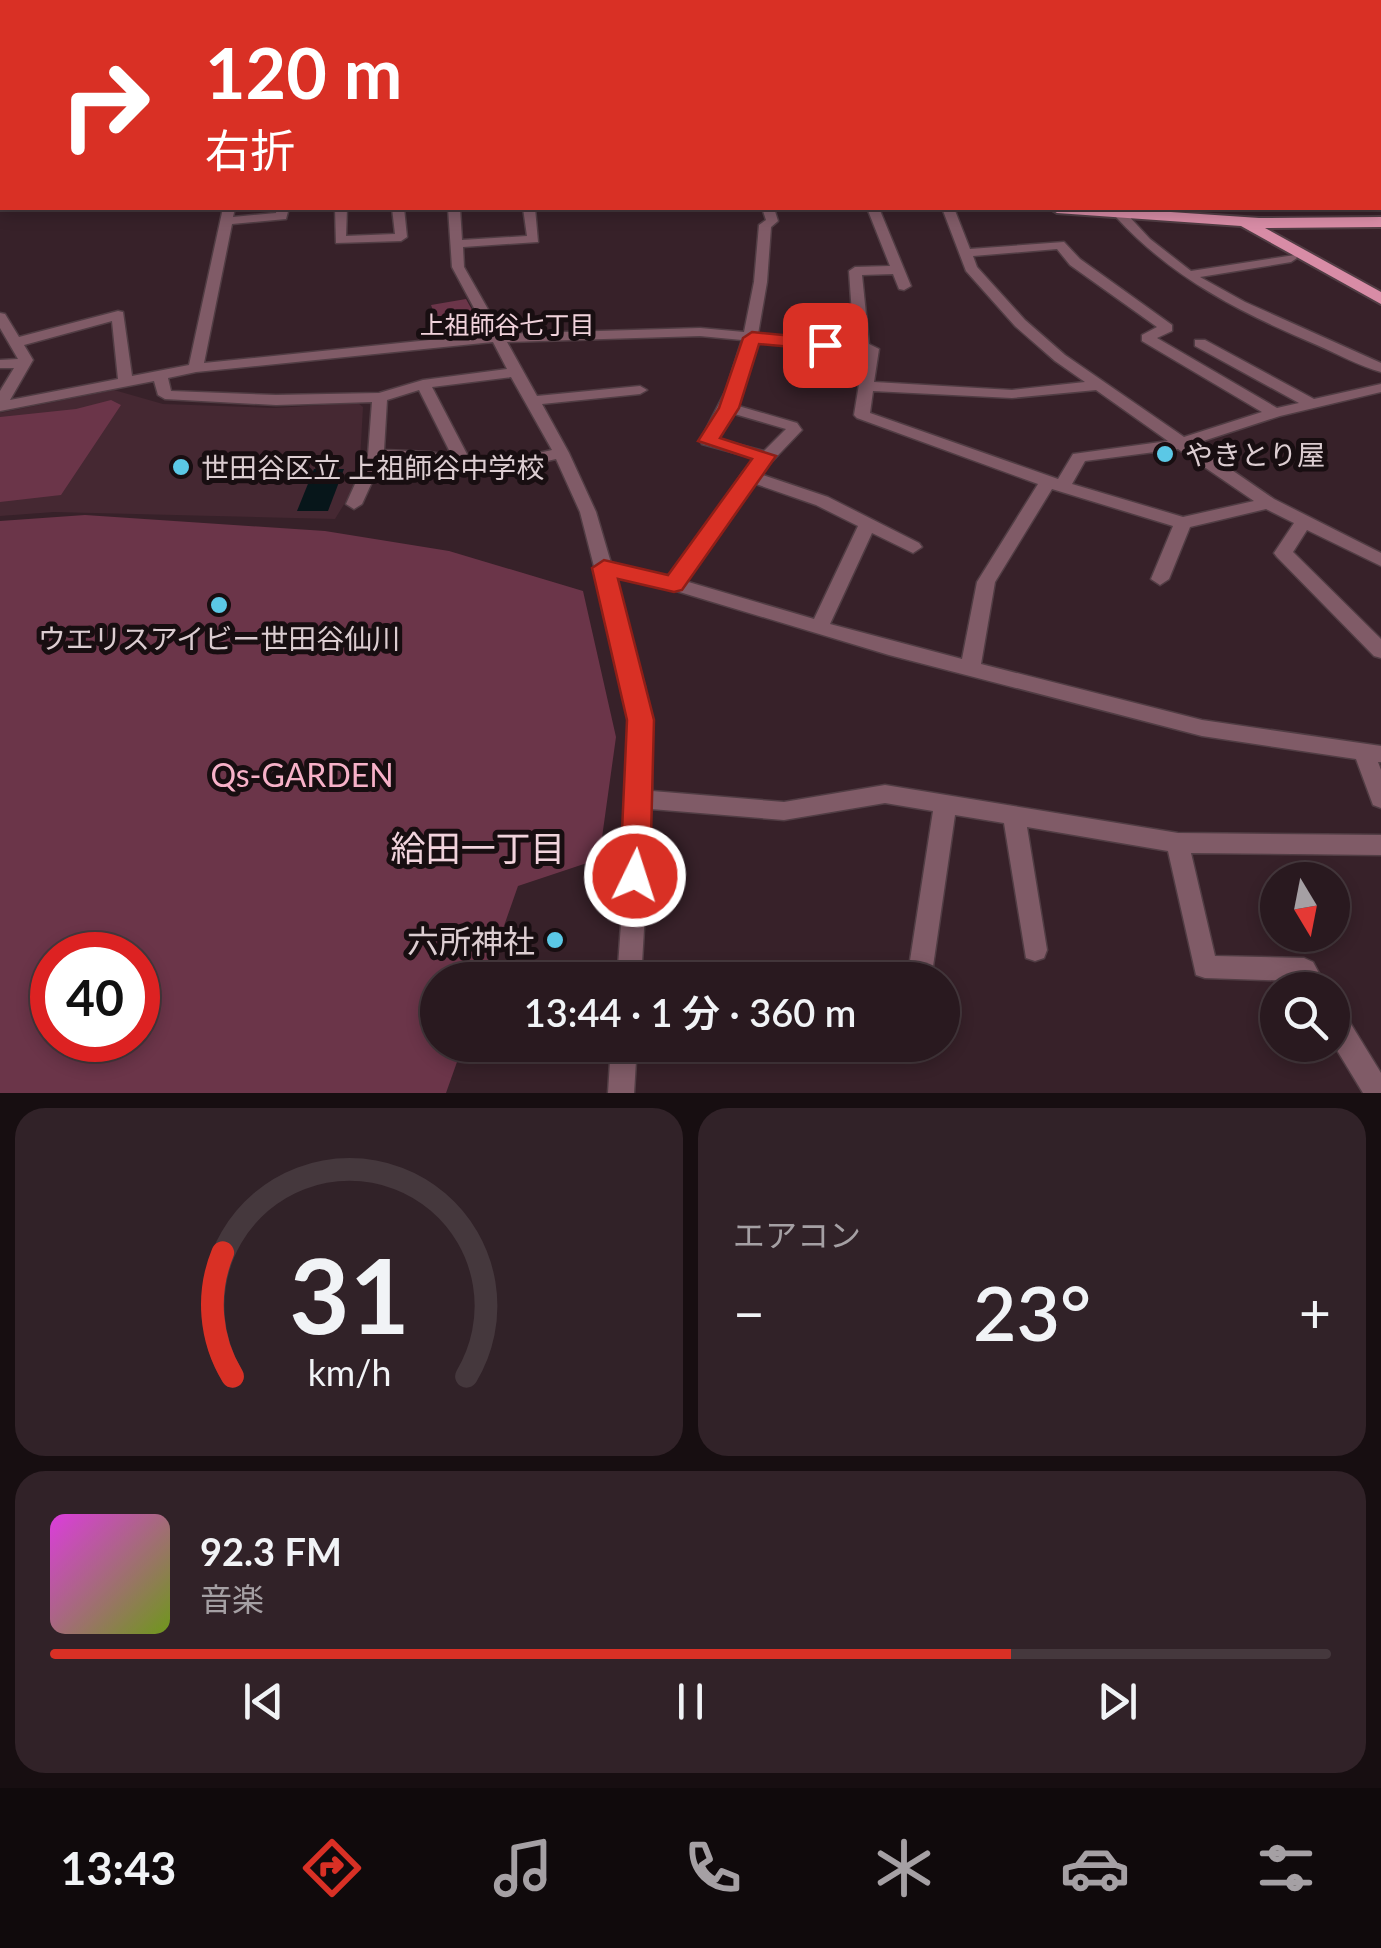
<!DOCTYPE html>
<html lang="ja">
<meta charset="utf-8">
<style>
body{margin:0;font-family:Lato,"Noto Sans JP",sans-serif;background:#312228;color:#f1f3f6;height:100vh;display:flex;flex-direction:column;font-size:38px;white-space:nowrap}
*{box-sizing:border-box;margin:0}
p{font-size:32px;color:#a5a0a4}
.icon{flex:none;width:55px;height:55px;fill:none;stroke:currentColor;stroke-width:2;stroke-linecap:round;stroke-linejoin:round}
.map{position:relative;height:1093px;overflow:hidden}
.side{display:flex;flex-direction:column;gap:15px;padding:15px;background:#170e11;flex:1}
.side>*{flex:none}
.banner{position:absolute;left:0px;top:0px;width:1382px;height:210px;box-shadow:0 5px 15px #0003,0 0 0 2px #45383d;background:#d93025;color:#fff;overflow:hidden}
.needle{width:65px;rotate:170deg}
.controls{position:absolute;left:1260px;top:862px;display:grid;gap:20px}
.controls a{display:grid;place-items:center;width:90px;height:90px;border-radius:50%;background:#29191f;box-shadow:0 5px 15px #0003,0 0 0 2px #45383d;font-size:50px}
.speed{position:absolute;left:30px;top:932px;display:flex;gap:20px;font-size:50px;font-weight:700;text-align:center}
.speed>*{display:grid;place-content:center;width:130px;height:130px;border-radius:50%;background:#29191f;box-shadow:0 5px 15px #0003,0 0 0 2px #45383d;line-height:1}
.speed .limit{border:15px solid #d22;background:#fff;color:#111}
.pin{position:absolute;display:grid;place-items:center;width:85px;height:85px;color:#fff;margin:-42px;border-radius:20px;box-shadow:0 5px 15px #0006}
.me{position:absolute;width:110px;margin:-55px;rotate:4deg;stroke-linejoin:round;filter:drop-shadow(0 0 8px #0008)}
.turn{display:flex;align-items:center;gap:35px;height:210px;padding:0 40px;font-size:45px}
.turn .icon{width:130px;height:130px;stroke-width:2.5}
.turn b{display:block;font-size:70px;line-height:85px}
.big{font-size:75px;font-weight:600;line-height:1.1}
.side .widget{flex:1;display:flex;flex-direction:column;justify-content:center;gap:15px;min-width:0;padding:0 35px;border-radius:30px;background:#312228}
.side .dial{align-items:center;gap:0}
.dial svg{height:260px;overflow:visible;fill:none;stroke:#45383d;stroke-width:7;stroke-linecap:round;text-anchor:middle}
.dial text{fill:#f1f3f6;stroke:none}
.song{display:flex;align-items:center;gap:30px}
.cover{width:120px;height:120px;border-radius:15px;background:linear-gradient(135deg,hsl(300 70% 55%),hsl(80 70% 35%))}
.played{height:10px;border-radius:5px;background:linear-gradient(90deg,#d93025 75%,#45383d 75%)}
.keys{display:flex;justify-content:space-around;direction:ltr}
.heat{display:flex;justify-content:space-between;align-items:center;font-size:55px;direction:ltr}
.side .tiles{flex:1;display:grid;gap:15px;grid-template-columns:1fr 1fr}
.widget:last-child{grid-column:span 2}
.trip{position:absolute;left:420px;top:962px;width:540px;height:100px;border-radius:50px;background:#29191f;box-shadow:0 5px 15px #0003,0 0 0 2px #45383d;font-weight:600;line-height:100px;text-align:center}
.tab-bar{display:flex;height:160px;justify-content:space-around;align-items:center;background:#100a0c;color:#a5a0a4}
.tab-bar .icon{width:70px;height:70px}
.tab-bar .selected{color:#d93025}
.tab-bar b{font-size:45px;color:#f1f3f6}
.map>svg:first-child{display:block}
</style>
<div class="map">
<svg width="1381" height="1093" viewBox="0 0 1381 1093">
<rect width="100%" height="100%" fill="#372129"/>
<path fill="#452832" d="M 114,390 L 163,404 L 274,408 L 358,403 L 363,407 L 359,480 L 335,519 L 54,512 L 0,516 L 0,413 Z"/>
<g fill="#6b3549" fill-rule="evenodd">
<path d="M 466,299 L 476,317 L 466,319 L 471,331 L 443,337 L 431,305 Z"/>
<path d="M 111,400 L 121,405 L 61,495 L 0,502 L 0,417 L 76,409 Z"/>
<path d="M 85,515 L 325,531 L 449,551 L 583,591 L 616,737 L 599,859 L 518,886 L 485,980 L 438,980 L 438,1045 L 463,1045 L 446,1093 L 0,1093 L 0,521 ZM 52,955 L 138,955 L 138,1040 L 52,1040 Z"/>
</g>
<path fill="#07161a" d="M 314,469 L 344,469 L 328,511 L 297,511 Z"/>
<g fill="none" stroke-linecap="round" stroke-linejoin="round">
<g stroke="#513d44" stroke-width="3">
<g id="minor">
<path d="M 212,0 L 220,0 L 221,2 L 213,2 Z"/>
<path d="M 669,0 L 678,0 L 679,2 L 671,2 Z"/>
<path d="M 714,0 L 725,0 L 727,2 L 717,2 Z"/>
<path d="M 1375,0 L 1381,0 L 1381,4 Z"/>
<rect x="1380" y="13" width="1" height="6"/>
<rect x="0" y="42" width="2" height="6"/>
<path d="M 0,96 L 2,97 L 2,104 L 0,104 Z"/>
<path d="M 223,208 L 235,208 L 233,217 L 276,213 L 277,208 L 289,208 L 286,219 L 232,224 L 204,363 L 488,334 L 452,267 L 448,208 L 460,208 L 462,240 L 527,236 L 523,208 L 535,208 L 538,242 L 463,247 L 464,267 L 502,334 L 700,328 L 744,332 L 754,282 L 759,225 L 766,220 L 762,208 L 774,208 L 778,221 L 771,227 L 767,282 L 758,334 L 854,343 L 849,271 L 855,267 L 890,266 L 867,208 L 879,208 L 911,286 L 904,290 L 899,289 L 893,274 L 862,275 L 869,344 L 879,349 L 874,382 L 1012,390 L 1085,382 L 1055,361 L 1015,326 L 966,271 L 942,208 L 954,208 L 970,249 L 1064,242 L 1080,259 L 1172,325 L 1172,331 L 1157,338 L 1277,408 L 1299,403 L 1195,346 L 1195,340 L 1205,340 L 1314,399 L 1381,384 L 1381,392 L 1280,416 L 1194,444 L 1274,499 L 1381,553 L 1381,566 L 1307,530 L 1293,552 L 1381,639 L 1381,658 L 1374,656 L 1277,557 L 1274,553 L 1294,523 L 1266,509 L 1190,527 L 1169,579 L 1160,585 L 1151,579 L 1173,526 L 1052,489 L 995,582 L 981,664 L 1202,720 L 1381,746 L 1381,762 L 1378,762 L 1381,770 L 1381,808 L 1373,805 L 1356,759 L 1202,736 L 889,655 L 673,590 L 614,576 L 645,687 L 651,721 L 652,791 L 784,802 L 885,785 L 1178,833 L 1381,835 L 1381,855 L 1191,853 L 1215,956 L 1304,958 L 1313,962 L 1328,990 L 1302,990 L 1297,981 L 1205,978 L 1196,975 L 1168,851 L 1027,827 L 1047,950 L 1044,958 L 1035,961 L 1026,958 L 1004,823 L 955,815 L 931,980 L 907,980 L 933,811 L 885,803 L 784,820 L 651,809 L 641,980 L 617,980 L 630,799 L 631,721 L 625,687 L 580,512 L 556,459 L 489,474 L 430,462 L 382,460 L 362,504 L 354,509 L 346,504 L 368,455 L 372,402 L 276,405 L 165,399 L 158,395 L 154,381 L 0,411 L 0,391 L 14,368 L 0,368 L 0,360 L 18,359 L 0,328 L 0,313 L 5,314 L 19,337 L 118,311 L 123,312 L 132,376 L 189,365 ZM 1057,249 L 1070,265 L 1157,327 L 1142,335 L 1142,341 L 1262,412 L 1184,437 L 1065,355 L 1025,320 L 977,267 L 973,256 ZM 112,321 L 118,379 L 10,400 L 33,360 L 24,345 ZM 700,336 L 742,340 L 726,390 L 700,441 L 702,444 L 757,459 L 743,472 L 670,577 L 611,563 L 596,512 L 569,453 L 542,404 L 640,394 L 647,390 L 640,386 L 537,396 L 507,342 ZM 493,342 L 507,369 L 423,380 L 379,393 L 276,395 L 171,391 L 168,378 L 196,372 ZM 756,342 L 864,353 L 854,415 L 857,418 L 1038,484 L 977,582 L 962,659 L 830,624 L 872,533 L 913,553 L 922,547 L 919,543 L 828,497 L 760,474 L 802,430 L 797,423 L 735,405 ZM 511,377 L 552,450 L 489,464 L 470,460 L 432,387 ZM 419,390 L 452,456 L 430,452 L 384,450 L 387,400 ZM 1096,390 L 1168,441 L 1073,454 L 1058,479 L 870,413 L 873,391 L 1012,398 ZM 731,413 L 786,429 L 764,451 L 717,439 ZM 1178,449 L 1254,501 L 1183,517 L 1072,484 L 1085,461 ZM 753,483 L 816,505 L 858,526 L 814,619 L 685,581 Z"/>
<path d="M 335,208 L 347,208 L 346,236 L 395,234 L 392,208 L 404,208 L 407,237 L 401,241 L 336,243 Z"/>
<path d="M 1116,211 L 1124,211 L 1150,239 L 1191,271 L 1295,255 L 1297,258 L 1291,262 L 1200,277 L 1245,302 L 1381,363 L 1381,372 C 1359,366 1338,354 1317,345 C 1241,313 1172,278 1116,217 Z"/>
<path d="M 1332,1005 L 1341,1008 L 1381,1073 L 1381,1093 L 1363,1093 L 1332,1042 Z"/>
<path d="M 611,1045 L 637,1045 L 634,1093 L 608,1093 Z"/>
</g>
</g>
<g stroke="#513d44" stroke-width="4">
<g id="major">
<path d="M 1009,0 L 1019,0 L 1020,2 L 1010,2 Z"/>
<path d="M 1126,0 L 1140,0 L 1141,2 L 1128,2 Z"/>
<rect x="1380" y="102" width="1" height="9"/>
<rect x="0" y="154" width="2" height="9"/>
<path d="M 1049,208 L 1112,208 L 1259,218 L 1381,217 L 1381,227 L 1265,228 L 1381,292 L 1381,304 L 1241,226 L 1057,213 Z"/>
</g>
</g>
<use href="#minor" fill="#805b67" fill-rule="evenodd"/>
<use href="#major" fill="#d88ca6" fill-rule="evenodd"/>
</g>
<path fill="#d93025" stroke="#8d1f18" stroke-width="2.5" d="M 752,332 L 825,339 L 834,345 L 825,350 L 759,344 L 739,408 L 720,438 L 776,456 L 682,590 L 674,592 L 618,579 L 654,720 L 650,876 L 646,886 L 635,889 L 624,886 L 620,876 L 627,720 L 592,568 L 604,560 L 668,575 L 752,459 L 698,441 L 719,408 L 743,338 Z"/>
<g fill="#5bc8e6" stroke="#180e11" stroke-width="4">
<circle cx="1165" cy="454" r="10"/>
<circle cx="181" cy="467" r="10"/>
<circle cx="219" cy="605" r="10"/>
<circle cx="555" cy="940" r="10"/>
</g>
<g text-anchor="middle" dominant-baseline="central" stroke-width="10" stroke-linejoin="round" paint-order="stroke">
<g font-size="25" fill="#f1d3dc" stroke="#180e11">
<text x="507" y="324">上祖師谷七丁目</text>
</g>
<g font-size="28" fill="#dccdd1" stroke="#180e11" text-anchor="start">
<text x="1185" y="454">やきとり屋</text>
<text x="201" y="467">世田谷区立 上祖師谷中学校</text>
<text x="219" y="638" text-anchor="middle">ウエリスアイビー世田谷仙川</text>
</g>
<g font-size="32" fill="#f7b1c8" stroke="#180e11">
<text x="302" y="774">Qs-GARDEN</text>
</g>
<g font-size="32" fill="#dccdd1" stroke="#180e11" text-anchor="end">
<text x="535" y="940">六所神社</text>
</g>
<g font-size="35" fill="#f1d3dc" stroke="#180e11">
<text x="478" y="847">給田一丁目</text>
</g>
</g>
</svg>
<div class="controls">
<a><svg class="needle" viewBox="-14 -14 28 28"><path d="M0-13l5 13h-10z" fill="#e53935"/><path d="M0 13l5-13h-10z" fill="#a5a0a4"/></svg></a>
<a><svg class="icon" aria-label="search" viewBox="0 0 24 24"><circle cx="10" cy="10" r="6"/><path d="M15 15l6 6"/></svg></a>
</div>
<div class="speed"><div class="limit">40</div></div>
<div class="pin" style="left:825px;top:345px;background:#d93025"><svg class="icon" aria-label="arrive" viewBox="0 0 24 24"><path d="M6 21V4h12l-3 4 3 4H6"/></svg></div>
<svg class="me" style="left:635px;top:876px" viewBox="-20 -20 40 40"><circle r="17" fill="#d93025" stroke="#fff" stroke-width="3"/><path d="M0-11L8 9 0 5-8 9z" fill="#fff"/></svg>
<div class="trip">13:44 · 1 分 · 360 m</div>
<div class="banner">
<div class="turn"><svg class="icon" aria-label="right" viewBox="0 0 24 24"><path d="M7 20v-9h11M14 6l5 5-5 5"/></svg><div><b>120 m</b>右折</div></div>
</div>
</div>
<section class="side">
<div class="tiles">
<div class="widget dial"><svg viewBox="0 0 100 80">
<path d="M14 69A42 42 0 1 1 86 69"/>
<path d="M14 69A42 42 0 0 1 11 31" stroke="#d93025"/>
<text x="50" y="56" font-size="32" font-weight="700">31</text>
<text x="50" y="72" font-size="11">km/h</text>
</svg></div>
<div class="widget"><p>エアコン</p>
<div class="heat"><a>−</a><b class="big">23°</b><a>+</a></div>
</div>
<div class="widget">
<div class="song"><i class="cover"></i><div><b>92.3 FM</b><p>音楽</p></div></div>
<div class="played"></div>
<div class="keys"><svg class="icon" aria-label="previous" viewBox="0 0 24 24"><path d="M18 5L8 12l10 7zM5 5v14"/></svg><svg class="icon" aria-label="pause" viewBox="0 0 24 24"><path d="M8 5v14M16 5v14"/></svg><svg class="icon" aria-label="next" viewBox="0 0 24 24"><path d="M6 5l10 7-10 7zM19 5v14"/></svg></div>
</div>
</div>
</section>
<nav class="tab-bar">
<b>13:43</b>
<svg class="icon selected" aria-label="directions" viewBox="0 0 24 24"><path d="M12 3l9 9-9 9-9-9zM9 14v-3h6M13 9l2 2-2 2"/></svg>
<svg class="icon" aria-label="music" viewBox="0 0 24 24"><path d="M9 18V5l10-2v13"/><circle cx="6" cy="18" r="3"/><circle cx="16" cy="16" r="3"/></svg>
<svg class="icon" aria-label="phone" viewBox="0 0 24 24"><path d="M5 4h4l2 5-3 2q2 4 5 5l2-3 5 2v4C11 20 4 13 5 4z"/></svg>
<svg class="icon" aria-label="climate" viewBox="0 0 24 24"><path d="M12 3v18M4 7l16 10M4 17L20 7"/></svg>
<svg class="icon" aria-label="car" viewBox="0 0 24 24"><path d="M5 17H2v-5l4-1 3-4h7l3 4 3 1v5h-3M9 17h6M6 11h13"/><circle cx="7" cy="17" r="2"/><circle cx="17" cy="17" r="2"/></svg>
<svg class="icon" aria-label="filters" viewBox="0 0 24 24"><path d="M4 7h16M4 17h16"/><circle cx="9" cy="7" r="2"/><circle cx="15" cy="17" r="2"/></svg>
</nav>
